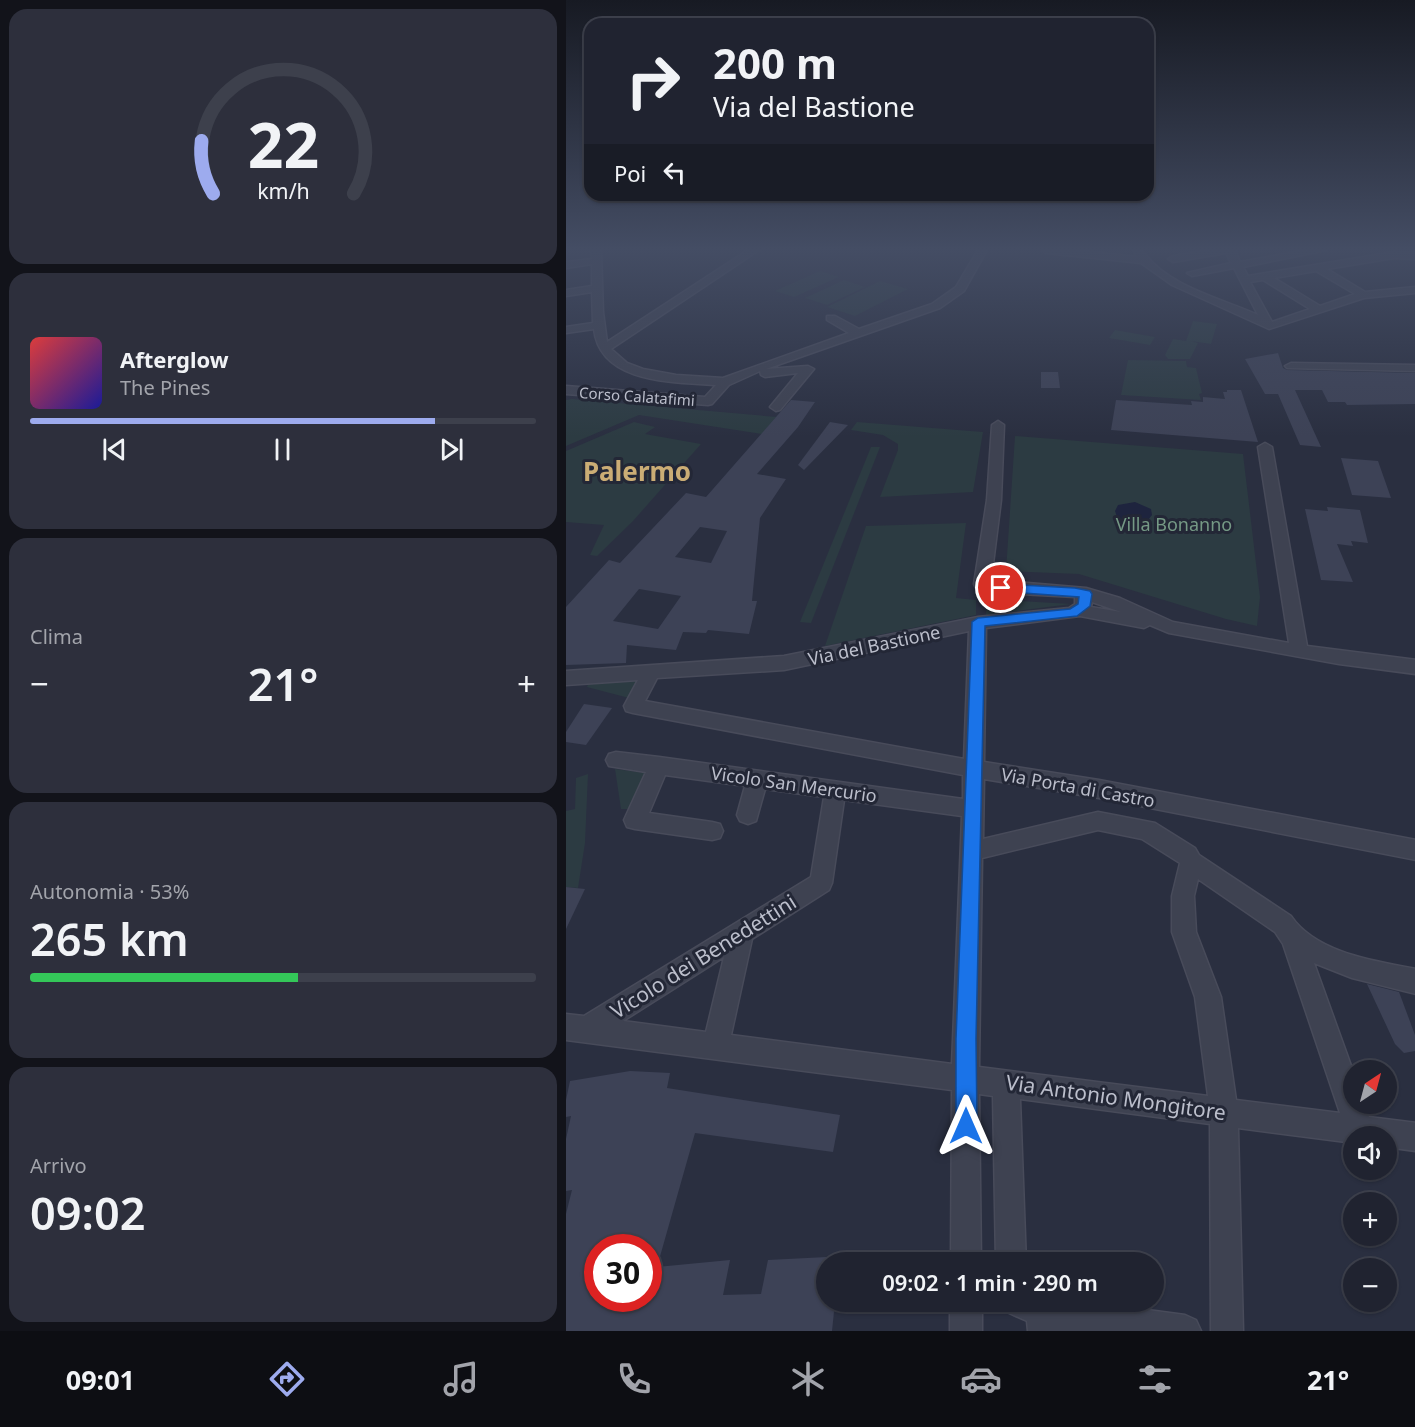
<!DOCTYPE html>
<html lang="it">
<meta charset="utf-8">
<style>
body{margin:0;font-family:"Noto Sans",sans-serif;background:#2d2f3c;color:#f1f3f6;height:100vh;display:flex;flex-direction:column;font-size:22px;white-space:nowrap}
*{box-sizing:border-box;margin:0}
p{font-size:20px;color:#a2a4ab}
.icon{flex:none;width:33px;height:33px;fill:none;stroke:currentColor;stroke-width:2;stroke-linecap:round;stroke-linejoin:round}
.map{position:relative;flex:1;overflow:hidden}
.details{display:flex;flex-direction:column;gap:9px;padding:9px;background:#12131a;width:566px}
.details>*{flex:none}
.hud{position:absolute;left:18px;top:18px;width:570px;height:183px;border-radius:18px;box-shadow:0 2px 4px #0004,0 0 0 2px #3d404c;background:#202330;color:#f1f3f6;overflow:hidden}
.needle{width:39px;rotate:36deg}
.fabs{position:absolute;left:777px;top:1060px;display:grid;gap:12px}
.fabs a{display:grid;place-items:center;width:54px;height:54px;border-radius:50%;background:#202330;box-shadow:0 2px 4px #0004,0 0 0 2px #3d404c;font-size:30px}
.speed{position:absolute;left:18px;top:1234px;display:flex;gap:12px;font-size:30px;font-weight:700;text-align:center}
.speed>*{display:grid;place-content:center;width:78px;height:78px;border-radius:50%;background:#202330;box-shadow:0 2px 4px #0004,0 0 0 2px #3d404c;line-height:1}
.speed .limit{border:9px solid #d22;background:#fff;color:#111}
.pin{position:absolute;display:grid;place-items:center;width:51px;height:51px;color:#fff;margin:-26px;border:3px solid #fff;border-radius:50%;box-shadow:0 2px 6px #0007}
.me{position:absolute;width:66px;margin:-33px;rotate:0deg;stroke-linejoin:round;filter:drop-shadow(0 0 4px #0008)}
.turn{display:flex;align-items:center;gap:21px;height:126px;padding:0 30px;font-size:27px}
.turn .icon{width:78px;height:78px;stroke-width:2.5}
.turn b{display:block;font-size:42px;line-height:51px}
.then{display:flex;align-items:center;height:57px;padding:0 30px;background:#0003;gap:12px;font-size:22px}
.big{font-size:45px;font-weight:600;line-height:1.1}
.details .widget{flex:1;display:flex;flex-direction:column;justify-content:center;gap:9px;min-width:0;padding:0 21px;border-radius:18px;background:#2d2f3c}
.details .dial{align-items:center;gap:0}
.dial svg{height:156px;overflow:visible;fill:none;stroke:#3d404c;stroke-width:7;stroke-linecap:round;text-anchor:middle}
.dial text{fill:#f1f3f6;stroke:none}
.song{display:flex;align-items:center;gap:18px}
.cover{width:72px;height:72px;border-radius:9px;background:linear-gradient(135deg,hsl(0 70% 55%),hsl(240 70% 35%))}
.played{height:6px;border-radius:3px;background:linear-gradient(90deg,#9dabee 80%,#3d404c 80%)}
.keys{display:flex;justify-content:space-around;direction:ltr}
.heat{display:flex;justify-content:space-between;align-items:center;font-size:33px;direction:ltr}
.charge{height:9px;border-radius:4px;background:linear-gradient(90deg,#34c759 53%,#3d404c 0)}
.trip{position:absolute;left:250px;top:1252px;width:348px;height:60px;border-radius:30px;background:#202330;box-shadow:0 2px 4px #0004,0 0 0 2px #3d404c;font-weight:600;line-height:60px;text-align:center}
.dock{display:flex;height:96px;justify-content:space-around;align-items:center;background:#0d0e13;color:#a2a4ab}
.dock .icon{width:42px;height:42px}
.dock .selected{color:#9dabee}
.dock b{font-size:27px;color:#f1f3f6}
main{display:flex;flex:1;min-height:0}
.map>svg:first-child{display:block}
</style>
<main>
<section class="details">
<div class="widget dial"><svg viewBox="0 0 100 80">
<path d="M14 69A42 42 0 1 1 86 69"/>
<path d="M14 69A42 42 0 0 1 8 42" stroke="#9dabee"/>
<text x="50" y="56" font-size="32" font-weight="700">22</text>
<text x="50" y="72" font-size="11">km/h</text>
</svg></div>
<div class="widget">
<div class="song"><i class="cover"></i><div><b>Afterglow</b><p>The Pines</p></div></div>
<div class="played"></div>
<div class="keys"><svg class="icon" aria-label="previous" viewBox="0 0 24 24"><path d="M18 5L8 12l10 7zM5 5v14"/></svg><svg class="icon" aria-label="pause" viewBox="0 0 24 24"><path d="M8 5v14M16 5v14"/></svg><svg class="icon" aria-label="next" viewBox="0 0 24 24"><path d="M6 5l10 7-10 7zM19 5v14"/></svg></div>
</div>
<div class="widget"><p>Clima</p>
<div class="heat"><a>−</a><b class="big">21°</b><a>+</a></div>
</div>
<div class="widget"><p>Autonomia · 53%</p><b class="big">265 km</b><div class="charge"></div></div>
<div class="widget"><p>Arrivo</p><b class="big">09:02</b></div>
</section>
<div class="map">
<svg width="850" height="1331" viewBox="0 0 850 1331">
<rect width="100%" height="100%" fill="#2a2f40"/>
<g fill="#2c3b42">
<path d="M 254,271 L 273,277 L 228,297 L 209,291 Z"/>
<path d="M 278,280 L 299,287 L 261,305 L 239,298 Z"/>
<path d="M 314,281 L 342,289 L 289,316 L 261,307 Z"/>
<path d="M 627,321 L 651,324 L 645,344 L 625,341 L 632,343 L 624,359 L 602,359 L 599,355 L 607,339 L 620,341 Z"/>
<path d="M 549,330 L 589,337 L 584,345 L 543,338 Z"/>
<path d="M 562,360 L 620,361 L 621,367 L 630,368 L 636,393 L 633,394 L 635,400 L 555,395 Z"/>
<path d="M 6,399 L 211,417 L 196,434 L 73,415 L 0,446 L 0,400 Z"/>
<path d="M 68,422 L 89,427 L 79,434 L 135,444 L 67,521 L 31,556 L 24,555 L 38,525 L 0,522 L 0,451 Z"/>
<path d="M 291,422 L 417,432 L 407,492 L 314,497 L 332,450 L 332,444 L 317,435 L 285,430 Z"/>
<path d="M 449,436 L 677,454 L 694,597 L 691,626 L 660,619 L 513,574 L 440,571 Z"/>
<path d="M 305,447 L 314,447 L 245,623 L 234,622 Z"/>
<path d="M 400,523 L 390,598 L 410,600 L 410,615 L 259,646 L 300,526 Z"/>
<path d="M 421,599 L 505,604 L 420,615 Z"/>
<path d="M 71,680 L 63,698 L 21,687 L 23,682 Z"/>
<path d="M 49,769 L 79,773 L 65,809 L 55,809 Z"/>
<path d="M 22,774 L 19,843 L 12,888 L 0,887 L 0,811 L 9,809 L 10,778 Z"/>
</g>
<path fill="#1e243e" d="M 569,502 L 585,509 L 586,515 L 582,520 L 564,523 L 551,517 L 549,511 L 552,505 Z"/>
<g fill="#3d4256" fill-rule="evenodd">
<path d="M 712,353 L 717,368 L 721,370 L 849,373 L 849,404 L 781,405 L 779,402 L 762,402 L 756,390 L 729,390 L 755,447 L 734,445 L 712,394 L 699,394 L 679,359 Z"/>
<path d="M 475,372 L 492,372 L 494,388 L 475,388 Z"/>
<path d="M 661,390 L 675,390 L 692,442 L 545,430 L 550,400 L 626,405 L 625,401 L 637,402 L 637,397 L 659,399 L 657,392 L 661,392 Z"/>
<path d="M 225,400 L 249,402 L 232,427 L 191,474 L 220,479 L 194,518 L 186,601 L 191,601 L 183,634 L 142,630 L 140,633 L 117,632 L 110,650 L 61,645 L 60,663 L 0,665 L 0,607 L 43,560 L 54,563 L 120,493 L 140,497 ZM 134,527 L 161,531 L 145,563 L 109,557 ZM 73,589 L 115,596 L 92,629 L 47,621 Z"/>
<path d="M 264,422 L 282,425 L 238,470 L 232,465 Z"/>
<path d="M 775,458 L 812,461 L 825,498 L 786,495 Z"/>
<path d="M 761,507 L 794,510 L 802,543 L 785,541 L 787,546 L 771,544 L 787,582 L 755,580 L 739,509 L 762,511 Z"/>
<path d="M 18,704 L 46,708 L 20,745 L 0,742 L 0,732 Z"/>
<path d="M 0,887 L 19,889 L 0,929 Z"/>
<path d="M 801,984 L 833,992 L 849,1035 L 849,1051 L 838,1053 L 829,1044 Z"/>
<path d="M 64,1071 L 104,1073 L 101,1088 L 274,1115 L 267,1152 L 129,1133 L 91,1267 L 164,1260 L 157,1295 L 195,1294 L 202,1260 L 261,1257 L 261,1302 L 269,1302 L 266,1331 L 0,1331 L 0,1214 L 6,1190 L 0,1191 L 0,1139 L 5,1116 L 0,1117 L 0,1100 L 4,1081 ZM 32,1248 L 82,1248 L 82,1299 L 32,1299 Z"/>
</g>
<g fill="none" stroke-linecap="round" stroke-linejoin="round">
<g stroke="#484b5a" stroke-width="3">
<g id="minor">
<path d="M 25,250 L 35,250 L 37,312 L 41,342 L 182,250 L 193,250 L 45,349 L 61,363 L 77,369 L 110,375 L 157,378 L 283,333 L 261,320 L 261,316 L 269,316 L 293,329 L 366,304 L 390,287 L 412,250 L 421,250 L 398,291 L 374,308 L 200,369 L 242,366 L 248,369 L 214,410 L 210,411 L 204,407 L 232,373 L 199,377 L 195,375 L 194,371 L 163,385 L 146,404 L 142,405 L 0,394 L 0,386 L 139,397 L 150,385 C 108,382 34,384 28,329 L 0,333 L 0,327 L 27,323 L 26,292 L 0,296 L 0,290 L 26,286 L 26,264 L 0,268 L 0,262 L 26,259 Z"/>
<path d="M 476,250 L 508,250 L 571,257 L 567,250 L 576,250 C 600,286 654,298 692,315 L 668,268 L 626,276 L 621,273 L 665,263 L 660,253 L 607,262 L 602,259 L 607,256 L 646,250 L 669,250 L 674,262 L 740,250 L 761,250 L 677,267 L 682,276 L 828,252 L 850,253 L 850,259 L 828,258 L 761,269 L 799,292 L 850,287 L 850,293 L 798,298 L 703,329 L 606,285 L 575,263 L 480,253 ZM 750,271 L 789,294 L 754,306 L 708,278 ZM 697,280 L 744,309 L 706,322 L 684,282 Z"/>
<path d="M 725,363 L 850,365 L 850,371 L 721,368 L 719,366 Z"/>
<path d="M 432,421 L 438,425 L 435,500 L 425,580 L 520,588 L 554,598 L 607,622 L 723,643 L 692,447 L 699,443 L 706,447 L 741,646 L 850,660 L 850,674 L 773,664 L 603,633 L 584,625 L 578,628 L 514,616 L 420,628 L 418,762 L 533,780 L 850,840 L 850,860 L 533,798 L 418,779 L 417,839 L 532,812 L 589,823 L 629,848 L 633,855 L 725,916 C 750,953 809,961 850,969 L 850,994 L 786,978 L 748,963 L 788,1074 L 788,1104 L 798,1104 L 803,1117 L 850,1123 L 850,1151 L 820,1147 L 820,1137 L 788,1137 L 788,1143 L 672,1128 L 677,1331 L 645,1331 L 644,1124 L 454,1099 L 460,1263 L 430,1263 L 427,1096 L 413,1094 L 415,1263 L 385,1263 L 386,1090 L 0,1040 L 0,1014 L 18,1016 L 245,877 L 258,797 L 199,789 L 190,821 L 182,824 L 174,821 L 171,815 L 179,786 L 99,775 L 83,813 L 146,822 L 154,824 L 157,831 L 154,838 L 146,840 L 69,829 L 61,827 L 58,820 L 80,772 L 43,766 L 40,760 L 43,754 L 50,752 L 93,757 L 397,799 L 397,775 L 67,713 L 60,711 L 58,706 L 72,680 L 0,685 L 0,671 L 218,656 L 412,617 L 503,608 L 509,604 L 509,597 L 435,593 L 410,588 L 408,584 L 421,500 L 426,425 ZM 526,602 L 555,612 L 525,607 ZM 403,631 L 398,759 L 79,701 L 91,678 L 218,670 ZM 278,800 L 396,816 L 386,1064 L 165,1035 L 186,939 L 263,890 L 266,883 ZM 532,830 L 576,839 L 614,863 L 606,896 L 606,932 L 629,997 L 642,1096 L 413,1067 L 416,858 ZM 632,879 L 709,932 L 717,944 L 774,1113 L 670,1100 L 655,997 L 630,932 L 628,896 ZM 158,957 L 140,1032 L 57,1021 Z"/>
<rect x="384" y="1302" width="32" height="29"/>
<path d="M 438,1302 L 522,1302 L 619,1315 L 630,1320 L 635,1331 L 462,1331 L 461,1321 L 443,1313 Z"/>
</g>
</g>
<use href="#minor" fill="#3e4251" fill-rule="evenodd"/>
</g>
<linearGradient id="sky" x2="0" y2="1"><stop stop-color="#171a23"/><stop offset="0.57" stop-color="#444d64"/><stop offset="1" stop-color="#444d64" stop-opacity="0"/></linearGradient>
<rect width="850" height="437" fill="url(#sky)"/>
<path fill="#1a73e8" stroke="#114b97" stroke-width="1.5" d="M 435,584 L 509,588 L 524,591 L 526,594 L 524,606 L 511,616 L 419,626 L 410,1039 L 411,1126 L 408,1134 L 400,1137 L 393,1134 L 390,1126 L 390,1039 L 406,622 L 412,618 L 504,609 L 512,604 L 513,597 L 431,591 L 429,588 L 431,585 Z"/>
<g text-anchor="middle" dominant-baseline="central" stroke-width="6" stroke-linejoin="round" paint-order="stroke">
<g font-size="15" fill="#bbbecb" stroke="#232736">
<text transform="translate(71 396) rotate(4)">Corso Calatafimi</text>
</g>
<g font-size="18" fill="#759985" stroke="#232736">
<text x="608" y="524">Villa Bonanno</text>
</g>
<g font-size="18" fill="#bbbecb" stroke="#232736">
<text transform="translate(308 645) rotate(-12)">Via del Bastione</text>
<text transform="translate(228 784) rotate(8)">Vicolo San Mercurio</text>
<text transform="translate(512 787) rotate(10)">Via Porta di Castro</text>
</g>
<g font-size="21" fill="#bbbecb" stroke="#232736">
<text transform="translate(137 956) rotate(-32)">Vicolo dei Benedettini</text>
<text transform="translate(550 1097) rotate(8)">Via Antonio Mongitore</text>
</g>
<g font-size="26" font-weight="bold" fill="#cbad75" stroke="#232736">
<text x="71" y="471">Palermo</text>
</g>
</g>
</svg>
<div class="fabs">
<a><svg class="needle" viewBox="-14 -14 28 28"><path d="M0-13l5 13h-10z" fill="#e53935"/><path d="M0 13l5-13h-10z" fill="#a2a4ab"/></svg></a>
<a><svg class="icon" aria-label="sound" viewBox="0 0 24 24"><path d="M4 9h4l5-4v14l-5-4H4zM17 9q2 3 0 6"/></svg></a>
<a>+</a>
<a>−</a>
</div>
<div class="speed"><div class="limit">30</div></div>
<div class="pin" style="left:435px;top:588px;background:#d93025"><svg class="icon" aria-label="arrive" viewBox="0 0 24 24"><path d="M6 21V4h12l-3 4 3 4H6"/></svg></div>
<svg class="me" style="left:400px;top:1126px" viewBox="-20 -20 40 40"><path d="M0-17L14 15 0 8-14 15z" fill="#1a73e8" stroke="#fff" stroke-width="4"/></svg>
<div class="trip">09:02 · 1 min · 290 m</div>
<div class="hud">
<div class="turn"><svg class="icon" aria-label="right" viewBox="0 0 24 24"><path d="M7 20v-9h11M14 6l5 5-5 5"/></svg><div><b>200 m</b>Via del Bastione</div></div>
<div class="then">Poi<svg class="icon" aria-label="left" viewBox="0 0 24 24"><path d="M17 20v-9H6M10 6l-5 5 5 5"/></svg></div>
</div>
</div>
</main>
<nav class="dock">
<b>09:01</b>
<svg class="icon selected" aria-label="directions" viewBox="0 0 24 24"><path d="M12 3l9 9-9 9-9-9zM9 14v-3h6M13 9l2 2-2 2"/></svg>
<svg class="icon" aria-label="music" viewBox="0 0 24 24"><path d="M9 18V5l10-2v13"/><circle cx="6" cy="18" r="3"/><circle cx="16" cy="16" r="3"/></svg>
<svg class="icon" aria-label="phone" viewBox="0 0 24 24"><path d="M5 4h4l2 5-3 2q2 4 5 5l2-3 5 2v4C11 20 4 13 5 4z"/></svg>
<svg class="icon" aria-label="climate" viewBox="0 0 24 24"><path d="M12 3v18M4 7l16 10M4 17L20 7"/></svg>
<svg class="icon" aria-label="car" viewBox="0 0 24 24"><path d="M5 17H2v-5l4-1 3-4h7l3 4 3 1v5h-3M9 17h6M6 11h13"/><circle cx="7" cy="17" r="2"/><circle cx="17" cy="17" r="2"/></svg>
<svg class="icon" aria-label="filters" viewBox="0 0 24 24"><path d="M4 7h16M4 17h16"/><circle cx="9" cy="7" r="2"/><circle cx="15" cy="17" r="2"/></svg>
<b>21°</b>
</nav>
